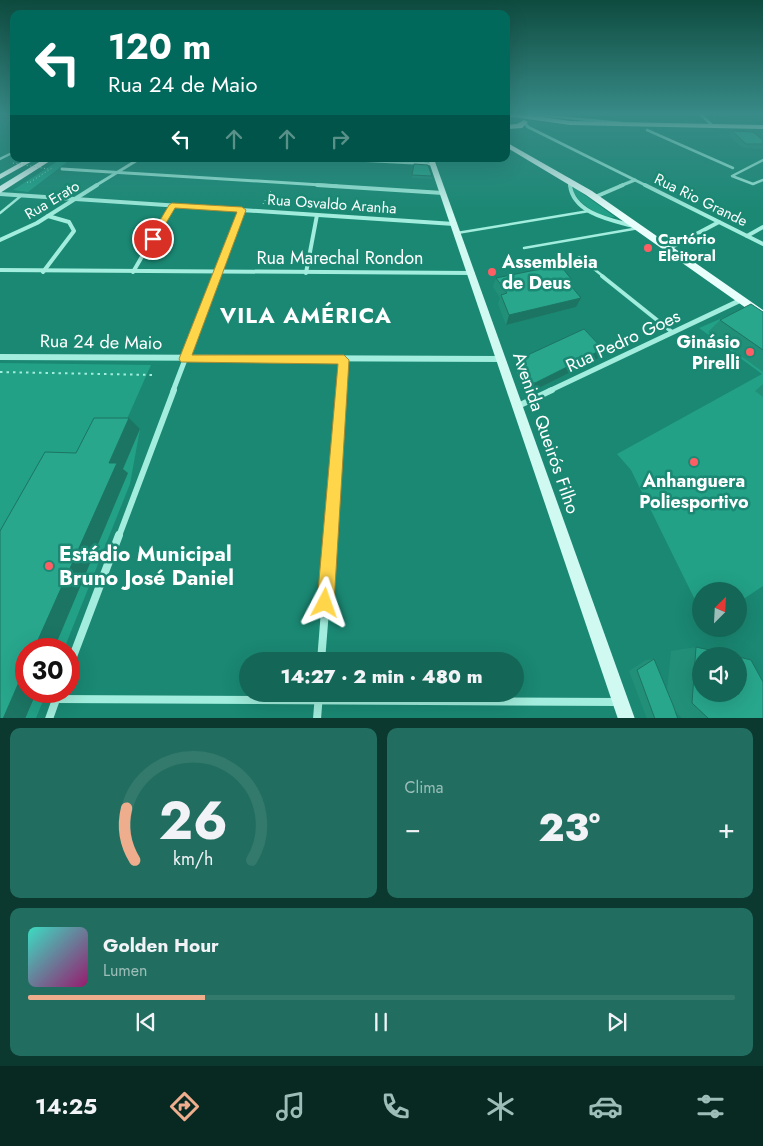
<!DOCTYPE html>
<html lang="pt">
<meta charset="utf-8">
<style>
body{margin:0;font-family:Jost,sans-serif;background:#216e60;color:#f1f3f6;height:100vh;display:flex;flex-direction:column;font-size:19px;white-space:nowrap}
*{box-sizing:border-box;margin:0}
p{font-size:16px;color:#9dbdb9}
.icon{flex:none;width:28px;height:28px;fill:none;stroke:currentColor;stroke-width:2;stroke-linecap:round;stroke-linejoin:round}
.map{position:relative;height:718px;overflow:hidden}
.sheet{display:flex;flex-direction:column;gap:10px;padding:10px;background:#0b382f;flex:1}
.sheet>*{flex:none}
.guide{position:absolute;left:10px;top:10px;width:500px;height:152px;border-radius:10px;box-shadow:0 5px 20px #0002;background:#00695c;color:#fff;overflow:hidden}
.needle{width:32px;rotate:24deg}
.fabs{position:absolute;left:692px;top:582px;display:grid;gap:10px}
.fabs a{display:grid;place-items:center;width:55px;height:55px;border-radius:50%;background:#146656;box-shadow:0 5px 20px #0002;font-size:25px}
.speed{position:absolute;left:15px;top:638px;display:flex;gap:10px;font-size:25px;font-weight:700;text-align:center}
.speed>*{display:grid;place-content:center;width:65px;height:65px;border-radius:50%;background:#146656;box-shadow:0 5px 20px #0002;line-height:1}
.speed .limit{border:8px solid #d22;background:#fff;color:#111}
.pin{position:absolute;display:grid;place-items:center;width:42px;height:42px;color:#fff;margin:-21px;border:2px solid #fff;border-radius:50%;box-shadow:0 1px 5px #0007}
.me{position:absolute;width:55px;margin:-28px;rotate:4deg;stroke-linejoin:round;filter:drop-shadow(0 0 4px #0008)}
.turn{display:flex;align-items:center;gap:18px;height:105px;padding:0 15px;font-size:22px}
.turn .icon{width:65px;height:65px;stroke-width:2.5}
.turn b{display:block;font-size:35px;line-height:42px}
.lanes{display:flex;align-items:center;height:48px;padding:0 15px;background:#0003;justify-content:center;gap:25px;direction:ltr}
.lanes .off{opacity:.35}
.big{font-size:38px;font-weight:800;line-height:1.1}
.sheet .tile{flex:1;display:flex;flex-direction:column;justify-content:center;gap:8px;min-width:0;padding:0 18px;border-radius:10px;background:#216e60}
.sheet .dial{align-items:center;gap:0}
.dial svg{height:130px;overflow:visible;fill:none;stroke:#337a6c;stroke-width:7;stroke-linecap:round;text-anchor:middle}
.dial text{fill:#f1f3f6;stroke:none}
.song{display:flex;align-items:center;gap:15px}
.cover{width:60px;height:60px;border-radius:8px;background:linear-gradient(135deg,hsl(170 70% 55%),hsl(320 70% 35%))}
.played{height:5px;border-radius:2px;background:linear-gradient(90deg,#eead8d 25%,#337a6c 25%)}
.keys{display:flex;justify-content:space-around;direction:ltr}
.heat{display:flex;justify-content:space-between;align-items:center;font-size:28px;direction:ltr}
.sheet .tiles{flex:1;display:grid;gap:10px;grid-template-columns:1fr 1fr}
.tile:last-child{grid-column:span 2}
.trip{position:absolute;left:239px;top:652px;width:285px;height:50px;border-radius:25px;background:#146656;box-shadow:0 5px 20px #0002;font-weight:800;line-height:50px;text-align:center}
.menu{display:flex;height:80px;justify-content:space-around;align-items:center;background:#082922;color:#9dbdb9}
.menu .icon{width:35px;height:35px}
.menu .active{color:#eead8d}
.menu b{font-size:22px;color:#f1f3f6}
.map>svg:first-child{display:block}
</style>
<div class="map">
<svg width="763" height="719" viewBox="0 0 763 719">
<rect width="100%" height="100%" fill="#1a8873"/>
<g fill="#22a187">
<path d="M 61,159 L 71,159 L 28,192 L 13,190 Z"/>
<path d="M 573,188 L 575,188 L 615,217 C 601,218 575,203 573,188 Z"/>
<path d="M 741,310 L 763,323 L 763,586 L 739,602 L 739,591 L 701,591 L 701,612 L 631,470 L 617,454 L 762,374 L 699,328 Z"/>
<path d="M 0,363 L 151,365 L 123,428 L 140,429 L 130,484 L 64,649 L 26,649 L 26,691 L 47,691 L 36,718 L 0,719 Z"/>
</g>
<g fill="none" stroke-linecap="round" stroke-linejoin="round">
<g stroke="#a2eddd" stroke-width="1" stroke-dasharray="1 2.5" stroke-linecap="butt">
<path d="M 714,119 L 715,114"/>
<path d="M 27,182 L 29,183 L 52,168"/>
<path d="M 263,204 L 272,189"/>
</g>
<path stroke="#a2eddd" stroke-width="2" stroke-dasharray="2.5 4" stroke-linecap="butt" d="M 0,372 L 153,375"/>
<g stroke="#a2eddd" stroke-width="2.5">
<path d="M 526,114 L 622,123"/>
<path d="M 700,114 L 713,126"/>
<path d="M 647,130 L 733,168"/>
<path d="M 0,159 L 14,152"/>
<path d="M 763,160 L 732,176 L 753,184 L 763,180"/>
<path d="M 0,213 L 22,195"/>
<path d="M 457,233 L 589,211"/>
<path d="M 524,248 L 639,228"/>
<path d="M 579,257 L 604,277"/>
</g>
<path stroke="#a2eddd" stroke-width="4" d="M 602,276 L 672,332"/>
<g stroke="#a2eddd" stroke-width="3">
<path d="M 524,122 L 528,127 L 647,186"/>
<path d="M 337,159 L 433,164"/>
<path d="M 62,169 L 337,186"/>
<path d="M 569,180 L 570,186"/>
<path d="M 95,186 L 139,159"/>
<path d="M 620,186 L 635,180"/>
</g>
<g stroke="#a2eddd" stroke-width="4">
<path d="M 317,185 L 443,193"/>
<path d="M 570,185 C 573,213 610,220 633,226"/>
<path d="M 645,185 L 763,244"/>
<path d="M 0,194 L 454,224"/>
<path d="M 595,197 L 623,185"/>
<path d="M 747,236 L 763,227"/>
<path d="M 0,240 L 37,223 L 97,185"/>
<path d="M 668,249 L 719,222"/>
<path d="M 43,272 L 74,231 L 69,222 L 48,216"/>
<path d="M 133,272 L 172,205"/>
<path d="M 306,273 L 317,215"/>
<path d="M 217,277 L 242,210"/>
</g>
<g stroke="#a2eddd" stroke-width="5">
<path d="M 173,391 L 217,276"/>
<path d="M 342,391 L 344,360"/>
<path d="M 549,391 L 741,300"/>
</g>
<g stroke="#a2eddd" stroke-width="6">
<path d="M 518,406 L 552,390"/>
<path d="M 119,536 L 174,390"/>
<path d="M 331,536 L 342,390"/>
</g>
<g stroke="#a2eddd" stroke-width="8">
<path d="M 321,661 L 331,535"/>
<path d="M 69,667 L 119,535"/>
<path d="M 56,699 L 618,702"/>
<path d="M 49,719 L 59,691"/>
<path d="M 317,719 L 319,694"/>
</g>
<g fill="#a2eddd" fill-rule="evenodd">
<path d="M 0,268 L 471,271 L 475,273 L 471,275 L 0,272 Z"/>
<path d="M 0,354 L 501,356 L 504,357 L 505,359 L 504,361 L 501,362 L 0,360 Z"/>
</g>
<path fill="#cff9f1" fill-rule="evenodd" d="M 428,159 L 434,159 L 635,719 L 618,719 Z"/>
<g fill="#e8fffc" fill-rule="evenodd">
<path d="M 506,142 L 592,191 L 763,310 L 763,320 L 586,195 L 506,147 Z"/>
<path d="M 27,159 L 36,159 L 0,179 L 0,174 Z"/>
<path d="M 44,159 L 53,159 L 0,193 L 0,186 Z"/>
</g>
<g fill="#f4fffe" fill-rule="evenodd">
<path d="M 506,114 L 523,114 L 570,121 L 763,125 L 763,129 L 570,125 L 506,116 Z"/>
<path d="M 524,120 L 528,122 L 522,128 L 506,129 L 506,125 L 517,124 Z"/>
</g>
<path stroke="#a2eddd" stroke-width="1" stroke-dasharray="1 2.5" stroke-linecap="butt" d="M 13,163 L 48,169"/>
</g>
<g fill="#229079">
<path d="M 588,114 L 691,114 L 688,120 L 612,119 L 609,115 Z"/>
<path d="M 723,114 L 763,114 L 763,122 L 731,122 Z"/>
<path d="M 732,131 L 763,140 L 763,149 L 743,148 L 729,136 Z"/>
<path d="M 414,164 L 432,176 L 432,179 L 412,178 Z"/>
<path d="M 496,278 L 572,280 L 570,285 L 581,298 L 576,307 L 506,325 L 498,304 L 500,298 L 493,287 Z"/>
<path d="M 763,312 L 763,372 L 708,332 L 720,320 Z"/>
<path d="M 519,359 L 597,359 L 531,392 L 524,391 L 515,368 Z"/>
<path d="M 763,384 L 763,397 L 755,391 Z"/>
<path d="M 696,647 L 763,719 L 683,719 L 675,711 L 678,719 L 647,719 L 629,671 L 646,660 L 654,659 L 667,691 L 671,651 Z"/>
</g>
<g fill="#1c7563">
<path d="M 572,280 L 568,290 L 567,281 Z"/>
<path d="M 581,298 L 576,307 L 506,325 L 509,315 Z"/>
<path d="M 603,349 L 597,359 L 531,392 L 535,383 Z"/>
<path d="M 129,418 L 140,429 L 123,469 L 128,473 L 54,649 L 34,649 L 109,463 Z"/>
<path d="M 26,666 L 26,691 L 37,691 L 25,719 L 3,719 Z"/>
</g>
<g fill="#28a78d" stroke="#1c7563">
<path d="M 732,131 L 753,132 L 763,140 L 763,144 L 746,144 Z"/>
<path d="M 414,164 L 428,165 L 432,176 L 412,175 Z"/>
<path d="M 560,265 L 572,280 L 567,281 L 581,298 L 509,315 L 501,295 L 507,293 L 496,278 Z"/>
<path d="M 751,304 L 763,312 L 763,350 L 720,320 Z"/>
<path d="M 584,329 L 603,349 L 535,383 L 528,382 L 519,359 Z"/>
<path d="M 94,418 L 129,418 L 109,463 L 117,463 L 34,649 L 26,649 L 26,666 L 3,719 L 0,719 L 0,531 L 45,452 L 76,453 Z"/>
<path d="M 696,647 L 736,656 L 701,656 L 701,694 L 739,694 L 739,657 L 751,660 L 763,682 L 763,719 L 709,719 L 692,703 Z"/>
<path d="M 654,659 L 673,705 L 678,719 L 655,719 L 637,670 Z"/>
</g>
<linearGradient id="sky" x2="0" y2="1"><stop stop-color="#0e4b3f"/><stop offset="0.53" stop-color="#388b88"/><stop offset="1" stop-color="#388b88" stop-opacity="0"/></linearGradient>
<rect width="763" height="215" fill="url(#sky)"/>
<path fill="#ffd54a" stroke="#a68a30" d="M 172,203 L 242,207 L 246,210 L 192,355 L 344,355 L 349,360 L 334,603 L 331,609 L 325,611 L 319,609 L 317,603 L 338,364 L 181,362 L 179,359 L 237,212 L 175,208 L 156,240 L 150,240 L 149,239 L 169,205 Z"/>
<g fill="#ff5e65" stroke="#1a8873" stroke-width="2">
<circle cx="648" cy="248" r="5"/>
<circle cx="492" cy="272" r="5"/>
<circle cx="750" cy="352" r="5"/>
<circle cx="694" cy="462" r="5"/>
<circle cx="49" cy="566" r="5"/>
</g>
<g text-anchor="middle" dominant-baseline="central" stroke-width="5" stroke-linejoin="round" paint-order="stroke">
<g font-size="15" fill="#fff" stroke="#1a8873">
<text transform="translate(52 200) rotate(-31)">Rua Erato</text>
<text transform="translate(701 200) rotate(26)">Rua Rio Grande</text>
<text transform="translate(332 204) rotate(4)">Rua Osvaldo Aranha</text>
</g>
<g font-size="15" font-weight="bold" fill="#fff" stroke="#1a8873" text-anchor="start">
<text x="658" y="239">Cartório<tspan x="658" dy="17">Eleitoral</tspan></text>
</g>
<g font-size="18" fill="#fff" stroke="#1a8873">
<text x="340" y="258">Rua Marechal Rondon</text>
<text transform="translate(623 341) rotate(-25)">Rua Pedro Goes</text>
<text transform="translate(101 342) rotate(1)">Rua 24 de Maio</text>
<text transform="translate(546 433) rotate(71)">Avenida Queirós Filho</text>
</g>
<g font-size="18" font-weight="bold" fill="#fff" stroke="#1a8873" text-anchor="start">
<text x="502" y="262">Assembleia<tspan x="502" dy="21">de Deus</tspan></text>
<text x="740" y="342" text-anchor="end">Ginásio<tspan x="740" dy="21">Pirelli</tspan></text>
<text x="694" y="481" text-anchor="middle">Anhanguera<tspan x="694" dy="21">Poliesportivo</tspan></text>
</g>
<g font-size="21" font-weight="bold" fill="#fff" stroke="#1a8873" text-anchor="start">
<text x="59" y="554">Estádio Municipal<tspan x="59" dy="24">Bruno José Daniel</tspan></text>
</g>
<g font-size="22" font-weight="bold" letter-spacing="1" fill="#fff" stroke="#1a8873">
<text x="306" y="315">VILA AMÉRICA</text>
</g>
</g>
</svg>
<div class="fabs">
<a><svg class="needle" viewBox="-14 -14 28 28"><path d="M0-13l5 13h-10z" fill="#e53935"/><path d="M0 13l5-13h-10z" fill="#9dbdb9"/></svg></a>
<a><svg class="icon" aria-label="sound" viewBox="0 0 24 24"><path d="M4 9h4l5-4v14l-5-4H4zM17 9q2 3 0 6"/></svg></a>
</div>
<div class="speed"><div class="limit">30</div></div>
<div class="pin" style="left:153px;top:239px;background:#d93025"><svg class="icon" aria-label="arrive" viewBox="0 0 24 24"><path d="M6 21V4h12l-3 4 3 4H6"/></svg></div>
<svg class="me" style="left:325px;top:603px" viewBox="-20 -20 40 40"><path d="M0-17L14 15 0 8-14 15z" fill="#ffd54a" stroke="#fff" stroke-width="4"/></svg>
<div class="trip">14:27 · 2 min · 480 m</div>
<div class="guide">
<div class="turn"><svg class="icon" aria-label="left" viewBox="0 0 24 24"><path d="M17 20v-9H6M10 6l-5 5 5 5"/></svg><div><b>120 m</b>Rua 24 de Maio</div></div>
<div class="lanes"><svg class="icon" aria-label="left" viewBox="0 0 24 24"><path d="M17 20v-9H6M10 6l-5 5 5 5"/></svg><svg class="icon off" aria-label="ahead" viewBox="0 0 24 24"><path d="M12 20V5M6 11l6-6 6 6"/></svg><svg class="icon off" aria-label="ahead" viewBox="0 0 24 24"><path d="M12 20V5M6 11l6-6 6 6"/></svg><svg class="icon off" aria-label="right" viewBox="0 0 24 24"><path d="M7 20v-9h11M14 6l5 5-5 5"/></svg></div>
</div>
</div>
<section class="sheet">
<div class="tiles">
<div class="tile dial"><svg viewBox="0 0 100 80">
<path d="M14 69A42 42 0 1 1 86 69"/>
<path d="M14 69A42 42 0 0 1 9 37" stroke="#eead8d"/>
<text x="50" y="56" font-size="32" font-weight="700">26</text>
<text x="50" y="72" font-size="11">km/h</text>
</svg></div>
<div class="tile"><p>Clima</p>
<div class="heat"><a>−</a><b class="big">23°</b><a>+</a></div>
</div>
<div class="tile">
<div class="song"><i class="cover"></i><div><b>Golden Hour</b><p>Lumen</p></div></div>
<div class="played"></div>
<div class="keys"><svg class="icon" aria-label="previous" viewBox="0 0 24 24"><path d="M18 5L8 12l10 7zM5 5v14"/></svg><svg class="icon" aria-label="pause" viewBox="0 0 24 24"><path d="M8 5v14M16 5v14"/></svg><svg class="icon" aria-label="next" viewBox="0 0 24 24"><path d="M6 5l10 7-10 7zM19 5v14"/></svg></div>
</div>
</div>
</section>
<nav class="menu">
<b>14:25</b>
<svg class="icon active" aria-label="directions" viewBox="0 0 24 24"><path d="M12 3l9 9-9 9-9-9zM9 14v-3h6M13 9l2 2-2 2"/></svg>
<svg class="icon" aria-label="music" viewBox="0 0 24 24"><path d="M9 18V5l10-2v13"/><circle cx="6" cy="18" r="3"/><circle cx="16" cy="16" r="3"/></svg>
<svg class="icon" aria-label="phone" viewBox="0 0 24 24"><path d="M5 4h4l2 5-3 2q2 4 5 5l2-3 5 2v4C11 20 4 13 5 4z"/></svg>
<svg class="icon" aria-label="climate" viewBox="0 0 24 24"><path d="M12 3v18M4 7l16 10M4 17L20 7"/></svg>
<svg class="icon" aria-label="car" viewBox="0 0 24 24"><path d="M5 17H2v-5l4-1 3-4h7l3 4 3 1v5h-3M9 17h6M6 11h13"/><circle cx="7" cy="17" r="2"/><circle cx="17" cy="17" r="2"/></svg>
<svg class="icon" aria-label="filters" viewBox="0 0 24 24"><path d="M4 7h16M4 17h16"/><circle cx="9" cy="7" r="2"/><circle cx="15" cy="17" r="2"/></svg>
</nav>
